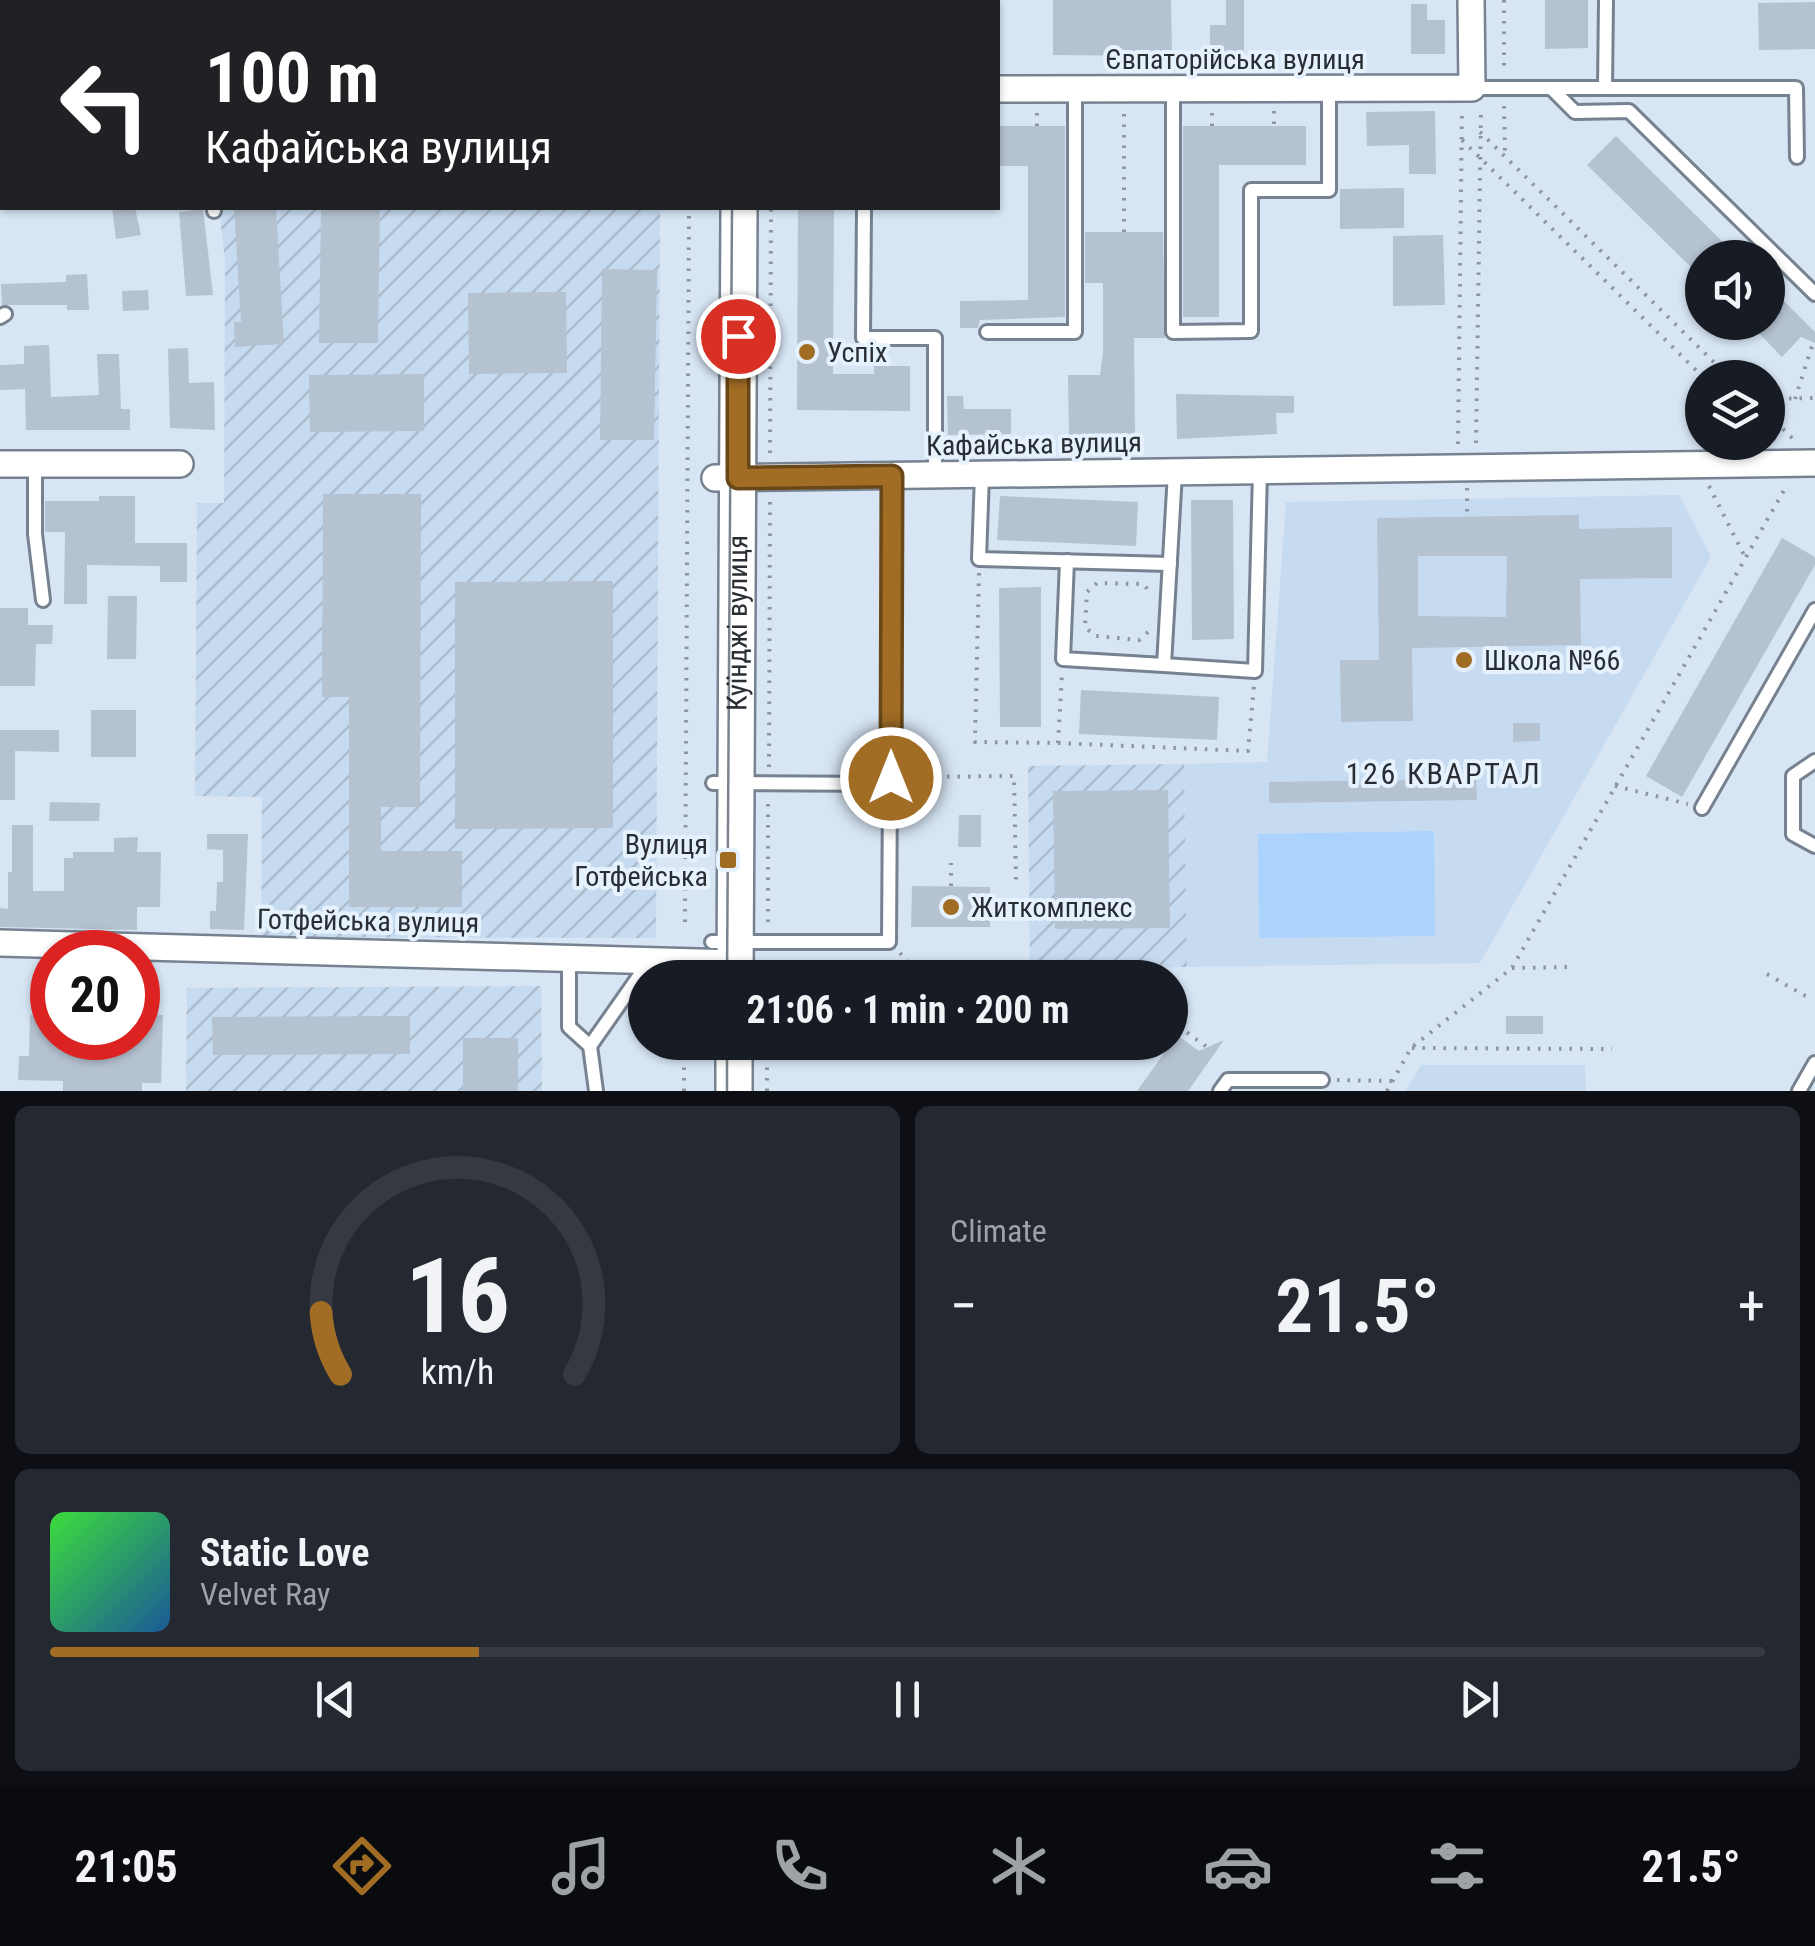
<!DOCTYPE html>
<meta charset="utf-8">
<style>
body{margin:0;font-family:"Roboto Condensed",sans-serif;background:#242831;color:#f1f3f6;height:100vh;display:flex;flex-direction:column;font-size:38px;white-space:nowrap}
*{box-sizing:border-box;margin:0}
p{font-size:32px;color:#9ea1a6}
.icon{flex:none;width:55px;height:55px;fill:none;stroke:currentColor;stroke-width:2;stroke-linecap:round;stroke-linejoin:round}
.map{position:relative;height:1091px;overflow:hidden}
.drawer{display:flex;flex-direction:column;gap:15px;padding:15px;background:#0d0f14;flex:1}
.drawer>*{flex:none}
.top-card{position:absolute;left:0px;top:0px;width:1000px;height:210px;box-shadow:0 2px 8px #0004;background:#202124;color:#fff;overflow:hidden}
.controls{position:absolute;left:1685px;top:240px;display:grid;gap:20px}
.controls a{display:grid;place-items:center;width:100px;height:100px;border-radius:50%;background:#171b24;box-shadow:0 2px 8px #0004;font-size:50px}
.speed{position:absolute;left:30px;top:930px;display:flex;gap:20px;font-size:50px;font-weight:700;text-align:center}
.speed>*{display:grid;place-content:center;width:130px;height:130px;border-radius:50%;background:#171b24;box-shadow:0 2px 8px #0004;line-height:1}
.speed .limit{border:15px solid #d22;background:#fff;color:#111}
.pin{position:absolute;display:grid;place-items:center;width:85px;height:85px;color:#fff;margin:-42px;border:5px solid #fff;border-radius:50%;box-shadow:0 2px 10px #0007}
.me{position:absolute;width:110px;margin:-55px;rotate:0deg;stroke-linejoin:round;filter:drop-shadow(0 0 8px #0008)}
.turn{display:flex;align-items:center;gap:35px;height:210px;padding:0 40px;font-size:45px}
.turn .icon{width:130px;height:130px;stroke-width:2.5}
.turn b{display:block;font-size:70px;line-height:85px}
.big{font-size:75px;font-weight:700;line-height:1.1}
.drawer .tile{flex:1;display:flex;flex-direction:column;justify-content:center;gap:15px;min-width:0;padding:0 35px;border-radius:15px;background:#242831}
.drawer .dial{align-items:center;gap:0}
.dial svg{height:260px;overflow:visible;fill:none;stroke:#363941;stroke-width:7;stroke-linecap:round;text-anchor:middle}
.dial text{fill:#f1f3f6;stroke:none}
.song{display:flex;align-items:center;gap:30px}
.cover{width:120px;height:120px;border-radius:15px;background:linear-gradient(135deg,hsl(120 70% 55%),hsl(210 70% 35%))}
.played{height:10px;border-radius:5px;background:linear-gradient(90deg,#a16d25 25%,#363941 25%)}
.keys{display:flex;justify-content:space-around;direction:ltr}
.heat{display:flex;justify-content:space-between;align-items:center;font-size:55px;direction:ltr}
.drawer .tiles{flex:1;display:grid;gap:15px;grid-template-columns:1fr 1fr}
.tile:last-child{grid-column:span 2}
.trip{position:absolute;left:628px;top:960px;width:560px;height:100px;border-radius:50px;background:#171b24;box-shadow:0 2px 8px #0004;font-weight:700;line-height:100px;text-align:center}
.dock{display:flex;height:160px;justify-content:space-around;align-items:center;background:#090b0e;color:#9ea1a6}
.dock .icon{width:70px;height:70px}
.dock .active{color:#a16d25}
.dock b{font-size:45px;color:#f1f3f6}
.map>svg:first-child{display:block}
</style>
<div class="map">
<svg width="1815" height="1091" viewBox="0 0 1815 1091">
<defs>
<pattern id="industrial-furrows" width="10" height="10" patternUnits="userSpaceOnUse" patternTransform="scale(2.5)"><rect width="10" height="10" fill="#c7dbf0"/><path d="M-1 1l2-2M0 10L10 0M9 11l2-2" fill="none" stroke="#abbcce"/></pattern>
</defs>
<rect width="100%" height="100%" fill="#d7e5f4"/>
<g fill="#c7dbf0">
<path d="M 1679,495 L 1711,557 L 1480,963 L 1187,967 L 1184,764 L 1267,762 L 1286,502 Z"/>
<path d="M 1421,1065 L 1585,1065 L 1586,1091 L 1406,1091 Z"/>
</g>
<g fill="url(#industrial-furrows)">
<path d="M 219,208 L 660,208 L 656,938 L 261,937 L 262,797 L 195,796 L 197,503 L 224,503 L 225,261 Z"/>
<path d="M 1184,764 L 1187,967 L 1030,970 L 1028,766 Z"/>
<path d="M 541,986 L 542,1091 L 186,1091 L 187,988 Z"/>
</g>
<path fill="#abd3fe" d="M 1434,831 L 1435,936 L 1259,938 L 1258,834 Z"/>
<g fill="#b5c2d1" fill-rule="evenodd">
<path d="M 1053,0 L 1171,0 L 1172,56 L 1053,55 Z"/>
<path d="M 1226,0 L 1244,0 L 1244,53 L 1210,53 L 1210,25 L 1226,25 Z"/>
<path d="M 1545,0 L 1588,0 L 1588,48 L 1545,49 Z"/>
<path d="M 1815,2 L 1815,49 L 1759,50 L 1758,3 Z"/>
<path d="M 1411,4 L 1427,4 L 1427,20 L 1445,20 L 1445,54 L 1411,54 Z"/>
<path d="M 1435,111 L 1436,174 L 1409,174 L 1409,145 L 1367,146 L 1366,112 Z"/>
<path d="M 998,126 L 1065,126 L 1065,317 L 980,320 L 978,328 L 960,328 L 960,301 L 1028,300 L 1028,166 L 998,166 Z"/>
<path d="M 1183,126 L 1306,126 L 1306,165 L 1219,165 L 1219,317 L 1183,317 Z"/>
<path d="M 1616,136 L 1640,160 L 1739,258 L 1702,258 L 1702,278 L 1587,165 Z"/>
<path d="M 1404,188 L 1404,228 L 1340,229 L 1340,189 Z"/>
<path d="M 112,208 L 135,208 L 141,235 L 116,239 Z"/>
<path d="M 234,208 L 276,208 L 284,344 L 235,347 L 234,322 L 241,322 Z"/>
<path d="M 321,208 L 380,208 L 378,343 L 319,343 Z"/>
<path d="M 798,208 L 834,208 L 833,374 L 874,374 L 874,366 L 910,366 L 910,411 L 797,410 Z"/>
<path d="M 203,209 L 213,295 L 186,296 L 179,212 Z"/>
<path d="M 1085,232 L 1163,232 L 1165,338 L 1134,338 L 1135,435 L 1069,437 L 1068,375 L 1100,375 L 1103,353 L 1103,283 L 1085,283 Z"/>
<path d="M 1443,235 L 1445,305 L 1393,306 L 1393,236 Z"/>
<path d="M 602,269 L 657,270 L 654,440 L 600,440 Z"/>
<path d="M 87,274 L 89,310 L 67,310 L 67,305 L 2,305 L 1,284 L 66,282 L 66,275 Z"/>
<path d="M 1768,285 L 1815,332 L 1815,343 L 1801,337 L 1782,357 L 1748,322 L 1768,322 Z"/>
<path d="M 148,290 L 149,310 L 123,311 L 122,291 Z"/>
<path d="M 566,292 L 567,373 L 469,374 L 468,293 Z"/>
<path d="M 49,345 L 51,397 L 99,395 L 97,354 L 119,354 L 121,409 L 130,409 L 130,430 L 26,430 L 25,389 L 0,390 L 0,365 L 24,364 L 24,346 Z"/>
<path d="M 188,348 L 189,383 L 214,382 L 215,430 L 170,428 L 168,349 Z"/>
<path d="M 424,374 L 424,431 L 310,432 L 309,375 Z"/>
<path d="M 1176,394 L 1294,396 L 1294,413 L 1276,413 L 1277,434 L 1177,439 Z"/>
<path d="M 947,396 L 963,396 L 964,409 L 1011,409 L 1011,434 L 948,435 Z"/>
<path d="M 323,494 L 421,494 L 420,807 L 381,807 L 381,851 L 462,851 L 462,907 L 349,907 L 349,697 L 322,697 Z"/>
<path d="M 99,496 L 135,496 L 135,543 L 187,543 L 187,582 L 160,582 L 160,566 L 87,565 L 87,604 L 64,604 L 65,532 L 45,532 L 45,501 L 99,501 Z"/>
<path d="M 1000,496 L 1138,502 L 1136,546 L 997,540 Z"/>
<path d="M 1191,500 L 1233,500 L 1234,639 L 1192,640 Z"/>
<path d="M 1579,515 L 1579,529 L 1672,527 L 1672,578 L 1580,579 L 1581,645 L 1412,648 L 1413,721 L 1341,722 L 1340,660 L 1379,660 L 1377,518 ZM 1418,556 L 1507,556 L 1506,617 L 1418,616 Z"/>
<path d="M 1782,538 L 1815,557 L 1815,565 L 1682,797 L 1646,776 Z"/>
<path d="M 613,581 L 613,828 L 455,829 L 455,582 Z"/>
<path d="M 1041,587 L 1041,727 L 1000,727 L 999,588 Z"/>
<path d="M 108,596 L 137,596 L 136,659 L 107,659 Z"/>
<path d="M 0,608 L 28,608 L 28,625 L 53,625 L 52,644 L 36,644 L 35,686 L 0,686 Z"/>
<path d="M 1081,690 L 1219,697 L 1217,740 L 1079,734 Z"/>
<rect x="91" y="710" width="45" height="47"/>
<path d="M 1513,723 L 1540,723 L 1540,741 L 1513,742 Z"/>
<path d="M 0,730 L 59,730 L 59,752 L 15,751 L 15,800 L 0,800 Z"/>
<path d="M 1476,779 L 1477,800 L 1269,803 L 1269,782 Z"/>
<path d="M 1168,790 L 1170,928 L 1055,929 L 1053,791 Z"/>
<path d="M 50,802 L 100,803 L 99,821 L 49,821 Z"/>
<path d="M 959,815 L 981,815 L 981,847 L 958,847 Z"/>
<path d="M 12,825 L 33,825 L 33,891 L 64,891 L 64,858 L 73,858 L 73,852 L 114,852 L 114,838 L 138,837 L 137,852 L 161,852 L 160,907 L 137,907 L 137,930 L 0,927 L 0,908 L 8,909 L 8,872 L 12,872 Z"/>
<path d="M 207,834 L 248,834 L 244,930 L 210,929 L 210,911 L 216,911 L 217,882 L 223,882 L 223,850 L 207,849 Z"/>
<path d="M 912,886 L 990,887 L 990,927 L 911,927 Z"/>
<path d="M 144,1014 L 163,1015 L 161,1083 L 142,1083 L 142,1091 L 63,1091 L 63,1081 L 18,1080 L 19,1056 L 29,1056 L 30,1015 L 51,1015 L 51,1038 L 143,1038 Z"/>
<path d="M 410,1016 L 410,1054 L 213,1055 L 212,1017 Z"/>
<rect x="1506" y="1016" width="37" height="18"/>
<path d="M 1177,1035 L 1199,1051 L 1224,1040 L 1188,1091 L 1137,1091 Z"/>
<rect x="463" y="1038" width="55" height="53"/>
</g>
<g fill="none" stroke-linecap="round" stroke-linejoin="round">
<g stroke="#768290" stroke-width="18">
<g id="lane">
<path d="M 450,2 L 450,0"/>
<path d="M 1472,88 L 1796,88 L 1797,157"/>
<path d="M 1551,88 L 1575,112 L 1629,111 L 1815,294"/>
<path d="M 1605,88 L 1606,0"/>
<path d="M 1173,89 L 1173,332 L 1251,331 L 1251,190 L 1329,190 L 1329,88"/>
<path d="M 214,208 L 214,211"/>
<path d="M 864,208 L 863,338 L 935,338 L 935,476"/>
<path d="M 0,317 L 5,314"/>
<path d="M 987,332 L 1075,332 L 1075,89"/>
<path d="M 35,464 L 35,534 L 43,600"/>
<path d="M 982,475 L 979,559 L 1170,564"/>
<path d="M 1067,561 L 1063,659 L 1164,665 L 1175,472"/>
<path d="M 1164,665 L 1255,671 L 1260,471"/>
<path d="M 1815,761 L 1793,776 L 1793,834 L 1815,846"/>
<path d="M 713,783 L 890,784"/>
<path d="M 1702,808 L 1815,610"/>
<path d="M 712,942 L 889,942 L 892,476"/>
<path d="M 569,958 L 569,1027 L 590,1046 L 596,1091"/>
<path d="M 590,1046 L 649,962"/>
<path d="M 1220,1091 L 1228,1080 L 1322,1080"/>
<path d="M 1799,1091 L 1815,1063"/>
</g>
</g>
<g stroke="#768290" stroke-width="30">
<g id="street">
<path d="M 0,88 L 2,88"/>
<path d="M 998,89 L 1472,88 L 1471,0"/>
<path d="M 0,464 L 180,464"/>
<path d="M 715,478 L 1815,463"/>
<path d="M 0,943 L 735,963"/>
</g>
</g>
<g stroke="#768290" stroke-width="40">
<g id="secondary">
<path d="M 740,2 L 740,0"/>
<path id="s1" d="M 735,978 L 739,208"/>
<path d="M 734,1091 L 734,1042"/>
</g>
</g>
<g stroke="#8c96a2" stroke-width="4" stroke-dasharray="2.5 8" stroke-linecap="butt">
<path d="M 1504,0 L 1504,71"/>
<path d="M 690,2 L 690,0"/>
<path d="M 773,2 L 773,0"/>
<path d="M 1504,106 L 1505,156"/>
<path d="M 1274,111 L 1274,126"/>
<path d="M 1037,126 L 1037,111"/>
<path d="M 1212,126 L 1212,111"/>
<path d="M 1480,132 L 1730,378"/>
<path d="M 1462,140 L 1704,378"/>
<path d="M 1124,232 L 1124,112"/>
<path d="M 1768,399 L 1815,398"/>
<path d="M 1795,399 L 1813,343"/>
<path d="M 1768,414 L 1794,440"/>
<path d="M 1476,443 L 1481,108"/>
<path d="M 1458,444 L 1462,108"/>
<path d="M 770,453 L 771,208"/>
<path d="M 1709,486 L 1745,557"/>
<path d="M 1467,488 L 1467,517"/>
<path d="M 979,573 L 975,742 L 1058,743 L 1062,674"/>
<path d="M 1148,632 L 1139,640 L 1095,636 L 1085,627 L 1087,592 L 1097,583 L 1143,584 L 1151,593"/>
<path d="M 1058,743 L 1248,751 L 1254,686"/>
<path d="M 769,767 L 770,501"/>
<path d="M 905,777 L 1014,776 L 1016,882"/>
<path d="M 1615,786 L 1688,804"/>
<path d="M 951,886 L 951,863"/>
<path d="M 685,922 L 689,208"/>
<path d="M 768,922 L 768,801"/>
<path d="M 900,953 L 923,978"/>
<path d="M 1512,968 L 1570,967"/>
<path d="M 1767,974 L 1809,998"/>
<path d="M 1081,978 L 1110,978"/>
<path d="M 1170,1020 L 1207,1047"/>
<path d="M 1412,1048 L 1612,1049"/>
<path d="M 1337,1080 L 1392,1081"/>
<path d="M 684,1091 L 684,1042"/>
<path d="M 767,1091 L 767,1042"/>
<path d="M 1387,1091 L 1411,1048 L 1512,968 L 1787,485"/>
</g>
<use href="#lane" stroke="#fff" stroke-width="12"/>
<use href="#street" stroke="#fff" stroke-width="25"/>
<use href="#secondary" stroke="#fff" stroke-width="35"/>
<g stroke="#7b848e" stroke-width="2.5">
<path d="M 733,2 L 733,0"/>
<path d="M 727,978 L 732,208"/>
<path d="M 727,1091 L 727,1042"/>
</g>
</g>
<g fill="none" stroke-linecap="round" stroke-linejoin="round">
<g stroke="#694718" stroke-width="25">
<path id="route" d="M 738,336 L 738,478 L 892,476 L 891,778"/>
</g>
<use href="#route" stroke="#a16d25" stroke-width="18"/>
</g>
<g fill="#a16d25" stroke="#e6f1fe" stroke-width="4">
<circle cx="807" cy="352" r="10"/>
<circle cx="1464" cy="660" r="10"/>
<rect x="718" y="850" width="20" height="20" rx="5"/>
<circle cx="951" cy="907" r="10"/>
</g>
<g text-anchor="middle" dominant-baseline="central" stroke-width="8" stroke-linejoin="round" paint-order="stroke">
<g font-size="28" fill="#292e34" stroke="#e6f1fe">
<text x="1235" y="59">Євпаторійська вулиця</text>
<text transform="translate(1034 444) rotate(-1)">Кафайська вулиця</text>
<text stroke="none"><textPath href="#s1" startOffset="355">Куїнджі вулиця</textPath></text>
<text transform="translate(368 921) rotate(1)">Готфейська вулиця</text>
</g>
<g font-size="28" fill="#292e34" stroke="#e6f1fe" text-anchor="start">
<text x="827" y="352">Успіх</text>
<text x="1484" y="660">Школа №66</text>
<text x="708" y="844" text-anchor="end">Вулиця<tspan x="708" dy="32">Готфейська</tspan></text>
<text x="971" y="907">Житкомплекс</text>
</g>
<g font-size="30" letter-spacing="2.5" fill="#292e34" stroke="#e6f1fe">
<text x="1444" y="773">126 КВАРТАЛ</text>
</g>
</g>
</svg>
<div class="controls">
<a><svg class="icon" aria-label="sound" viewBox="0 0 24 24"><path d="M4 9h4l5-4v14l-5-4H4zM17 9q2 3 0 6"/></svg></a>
<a><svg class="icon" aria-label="layers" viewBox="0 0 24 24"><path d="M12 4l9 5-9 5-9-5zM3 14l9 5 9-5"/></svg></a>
</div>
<div class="speed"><div class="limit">20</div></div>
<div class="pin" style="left:738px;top:336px;background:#d93025"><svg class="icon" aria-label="arrive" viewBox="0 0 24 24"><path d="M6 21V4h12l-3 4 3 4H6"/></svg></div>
<svg class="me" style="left:891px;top:778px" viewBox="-20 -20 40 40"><circle r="17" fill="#a16d25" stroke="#fff" stroke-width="3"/><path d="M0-11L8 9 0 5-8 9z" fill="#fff"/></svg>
<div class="trip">21:06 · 1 min · 200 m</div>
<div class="top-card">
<div class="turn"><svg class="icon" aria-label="left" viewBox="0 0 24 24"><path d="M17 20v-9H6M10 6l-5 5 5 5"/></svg><div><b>100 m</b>Кафайська вулиця</div></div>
</div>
</div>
<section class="drawer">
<div class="tiles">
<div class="tile dial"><svg viewBox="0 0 100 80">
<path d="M14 69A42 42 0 1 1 86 69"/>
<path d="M14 69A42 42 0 0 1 8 50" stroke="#a16d25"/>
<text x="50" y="56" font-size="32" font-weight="700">16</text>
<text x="50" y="72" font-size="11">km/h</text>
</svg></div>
<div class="tile"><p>Climate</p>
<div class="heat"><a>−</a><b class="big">21.5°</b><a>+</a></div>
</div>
<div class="tile">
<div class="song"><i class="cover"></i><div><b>Static Love</b><p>Velvet Ray</p></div></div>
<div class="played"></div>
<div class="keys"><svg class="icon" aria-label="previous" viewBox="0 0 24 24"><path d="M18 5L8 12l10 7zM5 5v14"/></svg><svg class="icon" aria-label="pause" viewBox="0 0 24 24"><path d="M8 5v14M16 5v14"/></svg><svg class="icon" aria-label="next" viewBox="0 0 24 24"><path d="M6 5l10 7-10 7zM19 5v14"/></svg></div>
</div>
</div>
</section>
<nav class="dock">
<b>21:05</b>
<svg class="icon active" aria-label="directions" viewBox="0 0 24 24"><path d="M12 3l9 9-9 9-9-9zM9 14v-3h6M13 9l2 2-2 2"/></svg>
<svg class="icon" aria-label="music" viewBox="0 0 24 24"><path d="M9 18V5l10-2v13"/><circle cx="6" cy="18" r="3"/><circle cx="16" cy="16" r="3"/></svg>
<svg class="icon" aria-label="phone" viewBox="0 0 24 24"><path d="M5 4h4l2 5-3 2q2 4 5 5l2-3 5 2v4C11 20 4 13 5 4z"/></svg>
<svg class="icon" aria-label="climate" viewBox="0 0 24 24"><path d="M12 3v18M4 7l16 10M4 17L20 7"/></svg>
<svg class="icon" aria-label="car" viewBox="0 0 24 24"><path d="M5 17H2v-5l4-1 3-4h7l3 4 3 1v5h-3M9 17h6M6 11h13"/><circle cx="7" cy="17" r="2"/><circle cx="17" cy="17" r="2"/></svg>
<svg class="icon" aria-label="filters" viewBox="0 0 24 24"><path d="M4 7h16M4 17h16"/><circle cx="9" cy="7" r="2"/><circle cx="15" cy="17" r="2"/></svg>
<b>21.5°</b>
</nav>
